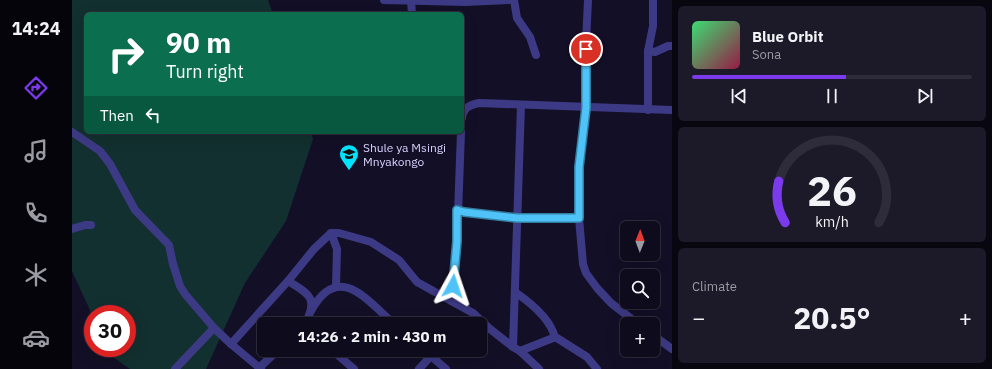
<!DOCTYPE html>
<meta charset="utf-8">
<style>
body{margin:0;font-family:"IBM Plex Sans",sans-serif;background:#1c1929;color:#f1f3f6;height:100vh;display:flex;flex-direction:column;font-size:15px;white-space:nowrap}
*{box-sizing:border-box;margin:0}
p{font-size:13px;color:#9b9ba3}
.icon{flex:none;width:22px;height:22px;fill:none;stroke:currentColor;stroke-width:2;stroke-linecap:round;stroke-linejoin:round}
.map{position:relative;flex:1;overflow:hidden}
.side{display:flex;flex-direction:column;gap:6px;padding:6px;background:#08060f;width:320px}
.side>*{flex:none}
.hud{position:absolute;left:12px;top:12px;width:380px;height:122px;border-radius:6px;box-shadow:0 4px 16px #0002,0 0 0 1px #2e2b3b;background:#0b6e4f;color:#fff;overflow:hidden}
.needle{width:26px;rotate:1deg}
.buttons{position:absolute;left:548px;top:221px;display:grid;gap:8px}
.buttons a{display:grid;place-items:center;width:40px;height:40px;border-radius:6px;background:#0e0b1c;box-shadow:0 4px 16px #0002,0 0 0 1px #2e2b3b;font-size:20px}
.speed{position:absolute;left:12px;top:305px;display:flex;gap:8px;font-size:20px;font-weight:700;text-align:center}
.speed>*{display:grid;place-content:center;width:52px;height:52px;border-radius:50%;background:#0e0b1c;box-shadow:0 4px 16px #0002,0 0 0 1px #2e2b3b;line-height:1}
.speed .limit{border:6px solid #d22;background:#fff;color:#111}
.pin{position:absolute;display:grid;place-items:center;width:34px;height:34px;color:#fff;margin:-17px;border:2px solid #fff;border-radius:50%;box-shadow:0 1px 4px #0007}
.me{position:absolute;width:44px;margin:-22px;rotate:5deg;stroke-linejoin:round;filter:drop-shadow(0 0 3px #0008)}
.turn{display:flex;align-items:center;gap:14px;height:84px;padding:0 16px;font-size:18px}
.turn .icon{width:52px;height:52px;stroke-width:2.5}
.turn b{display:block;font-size:28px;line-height:34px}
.then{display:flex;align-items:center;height:38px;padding:0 16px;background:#0003;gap:8px;font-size:15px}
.big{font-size:30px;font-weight:700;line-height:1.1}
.side .card{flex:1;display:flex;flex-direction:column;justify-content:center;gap:6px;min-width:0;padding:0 14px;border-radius:6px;background:#1c1929}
.side .dial{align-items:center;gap:0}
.dial svg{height:104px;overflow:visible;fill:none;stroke:#2e2b3b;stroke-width:7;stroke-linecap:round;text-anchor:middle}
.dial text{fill:#f1f3f6;stroke:none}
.song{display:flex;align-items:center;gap:12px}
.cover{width:48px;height:48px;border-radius:6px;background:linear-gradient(135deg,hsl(140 70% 55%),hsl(340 70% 35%))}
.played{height:4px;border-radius:2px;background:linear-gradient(90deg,#7c3aed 55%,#2e2b3b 55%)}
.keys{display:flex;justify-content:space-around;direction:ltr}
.heat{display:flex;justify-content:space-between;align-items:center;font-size:22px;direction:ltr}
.trip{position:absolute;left:185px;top:317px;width:230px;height:40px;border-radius:6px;background:#0e0b1c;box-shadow:0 4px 16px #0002,0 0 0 1px #2e2b3b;font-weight:700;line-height:40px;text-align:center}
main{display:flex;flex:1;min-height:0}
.dock{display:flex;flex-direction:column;width:72px;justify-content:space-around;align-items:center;background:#06040b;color:#9b9ba3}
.dock .icon{width:28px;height:28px}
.dock .current{color:#7c3aed}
.dock b{font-size:18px;color:#f1f3f6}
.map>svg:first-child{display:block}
</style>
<main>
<nav class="dock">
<b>14:24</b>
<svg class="icon current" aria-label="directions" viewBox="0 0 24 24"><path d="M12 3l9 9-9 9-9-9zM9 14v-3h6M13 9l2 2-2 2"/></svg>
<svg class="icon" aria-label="music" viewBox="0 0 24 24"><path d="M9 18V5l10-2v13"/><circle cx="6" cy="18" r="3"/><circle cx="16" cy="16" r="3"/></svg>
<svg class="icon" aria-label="phone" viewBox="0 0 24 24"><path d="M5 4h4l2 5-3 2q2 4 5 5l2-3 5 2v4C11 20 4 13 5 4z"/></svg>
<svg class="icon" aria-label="climate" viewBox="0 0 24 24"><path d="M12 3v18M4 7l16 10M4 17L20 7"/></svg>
<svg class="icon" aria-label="car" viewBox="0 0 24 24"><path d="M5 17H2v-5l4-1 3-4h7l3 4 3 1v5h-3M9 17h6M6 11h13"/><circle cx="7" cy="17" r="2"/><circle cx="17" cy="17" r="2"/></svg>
</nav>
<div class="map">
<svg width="600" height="369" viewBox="0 0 600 369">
<rect width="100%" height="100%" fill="#130f26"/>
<path fill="#12302f" d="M 0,0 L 196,0 L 201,14 L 14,14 L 14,132 L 239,132 L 241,139 L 214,221 L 173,283 L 134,369 L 58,369 L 31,350 L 31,348 L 55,348 L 55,314 L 21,314 L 21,319 L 17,308 L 0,271 Z"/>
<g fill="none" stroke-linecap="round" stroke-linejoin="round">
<g stroke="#3d3a85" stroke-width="8">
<path d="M 312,0 L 393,2 L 437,0"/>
<path d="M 442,0 L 445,18 L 458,37 L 464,55"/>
<path d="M 516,0 L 513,64 L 514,108 L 507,167 L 507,218 L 511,264 L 514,273 L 525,288 L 539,303 L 566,324"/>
<path d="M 339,1 L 340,14"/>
<path d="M 576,51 L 583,52 L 596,46 L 600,46"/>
<path d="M 576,110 L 576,51 L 581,26 L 581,0"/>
<path d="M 390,118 C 391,108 397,105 407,103 L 600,110"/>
<path d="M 0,132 L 28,151 L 38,164 L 63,210 L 97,245 L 101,264 L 108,286 L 113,294 L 142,328 L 159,344 L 189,369"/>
<path d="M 385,210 L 392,212 L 445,218 L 507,218"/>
<path d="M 0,229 L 13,225 L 19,225"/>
<path d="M 259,233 L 265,249 L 264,286"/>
<path d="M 216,281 C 237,294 247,298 233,324"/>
<path d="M 443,292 C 459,303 479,319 483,338"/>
<path d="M 380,301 L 385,241 L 389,132"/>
<path d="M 239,311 C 266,261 295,300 322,324"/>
<path d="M 581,335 L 600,349"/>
<path d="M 159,344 L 216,281 L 242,249 L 259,233 L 267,233 L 299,242 L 327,260 L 345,282 L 401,313 L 418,329 L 441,347 L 448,351 L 467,369"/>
<path d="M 441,347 L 449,105"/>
<path d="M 260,350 L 282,369"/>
<path d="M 352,350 L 374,369"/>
<path d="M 448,351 L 481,338 L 485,338 L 515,357 L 525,369"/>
<path d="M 187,368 L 206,350"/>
<path d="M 103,369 L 142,328"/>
<path d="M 347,369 L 359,356"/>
</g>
</g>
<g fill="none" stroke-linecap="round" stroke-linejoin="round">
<g stroke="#337fa1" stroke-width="10">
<path id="route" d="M 381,286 L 385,241 L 385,210 L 392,212 L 445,218 L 507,218 L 507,167 L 514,108 L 514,49"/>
</g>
<use href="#route" stroke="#4fc3f7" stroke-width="7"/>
</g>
<defs>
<g id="school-pin" transform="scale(1)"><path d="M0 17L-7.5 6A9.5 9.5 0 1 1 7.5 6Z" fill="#00e5ff" stroke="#130f26"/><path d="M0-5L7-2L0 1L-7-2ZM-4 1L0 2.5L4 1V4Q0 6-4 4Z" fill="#111"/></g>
</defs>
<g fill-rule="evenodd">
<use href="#school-pin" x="277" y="154"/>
</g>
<g text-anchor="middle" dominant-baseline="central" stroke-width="4" stroke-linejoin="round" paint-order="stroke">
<g font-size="12" fill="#d9d4ff" stroke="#130f26" text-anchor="start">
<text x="291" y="147">Shule ya Msingi<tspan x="291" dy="14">Mnyakongo</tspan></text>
</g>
</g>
</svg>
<div class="buttons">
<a><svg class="needle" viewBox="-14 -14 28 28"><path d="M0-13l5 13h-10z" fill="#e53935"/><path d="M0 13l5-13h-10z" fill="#9b9ba3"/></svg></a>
<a><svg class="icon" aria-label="search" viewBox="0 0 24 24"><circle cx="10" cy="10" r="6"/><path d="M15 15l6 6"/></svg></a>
<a>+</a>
</div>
<div class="speed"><div class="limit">30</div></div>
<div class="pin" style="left:514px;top:49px;background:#d93025"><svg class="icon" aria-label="arrive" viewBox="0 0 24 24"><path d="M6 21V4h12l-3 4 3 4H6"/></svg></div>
<svg class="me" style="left:381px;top:286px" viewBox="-20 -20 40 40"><path d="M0-17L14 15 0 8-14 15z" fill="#4fc3f7" stroke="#fff" stroke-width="4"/></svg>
<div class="trip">14:26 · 2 min · 430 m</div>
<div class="hud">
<div class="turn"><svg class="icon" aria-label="right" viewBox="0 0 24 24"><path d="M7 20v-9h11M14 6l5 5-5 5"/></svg><div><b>90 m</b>Turn right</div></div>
<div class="then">Then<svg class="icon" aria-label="left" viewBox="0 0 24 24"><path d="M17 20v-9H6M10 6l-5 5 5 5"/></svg></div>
</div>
</div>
<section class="side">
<div class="card">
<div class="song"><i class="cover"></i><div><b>Blue Orbit</b><p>Sona</p></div></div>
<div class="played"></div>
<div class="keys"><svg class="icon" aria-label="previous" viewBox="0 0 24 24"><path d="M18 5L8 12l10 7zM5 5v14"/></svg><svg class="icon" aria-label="pause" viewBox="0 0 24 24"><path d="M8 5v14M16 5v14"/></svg><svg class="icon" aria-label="next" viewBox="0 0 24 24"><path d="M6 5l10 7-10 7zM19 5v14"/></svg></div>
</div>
<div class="card dial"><svg viewBox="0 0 100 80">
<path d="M14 69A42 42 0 1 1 86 69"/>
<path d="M14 69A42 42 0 0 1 9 37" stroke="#7c3aed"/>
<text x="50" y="56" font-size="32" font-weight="700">26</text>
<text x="50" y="72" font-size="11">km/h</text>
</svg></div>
<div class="card"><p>Climate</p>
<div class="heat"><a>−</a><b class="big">20.5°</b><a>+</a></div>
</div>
</section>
</main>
